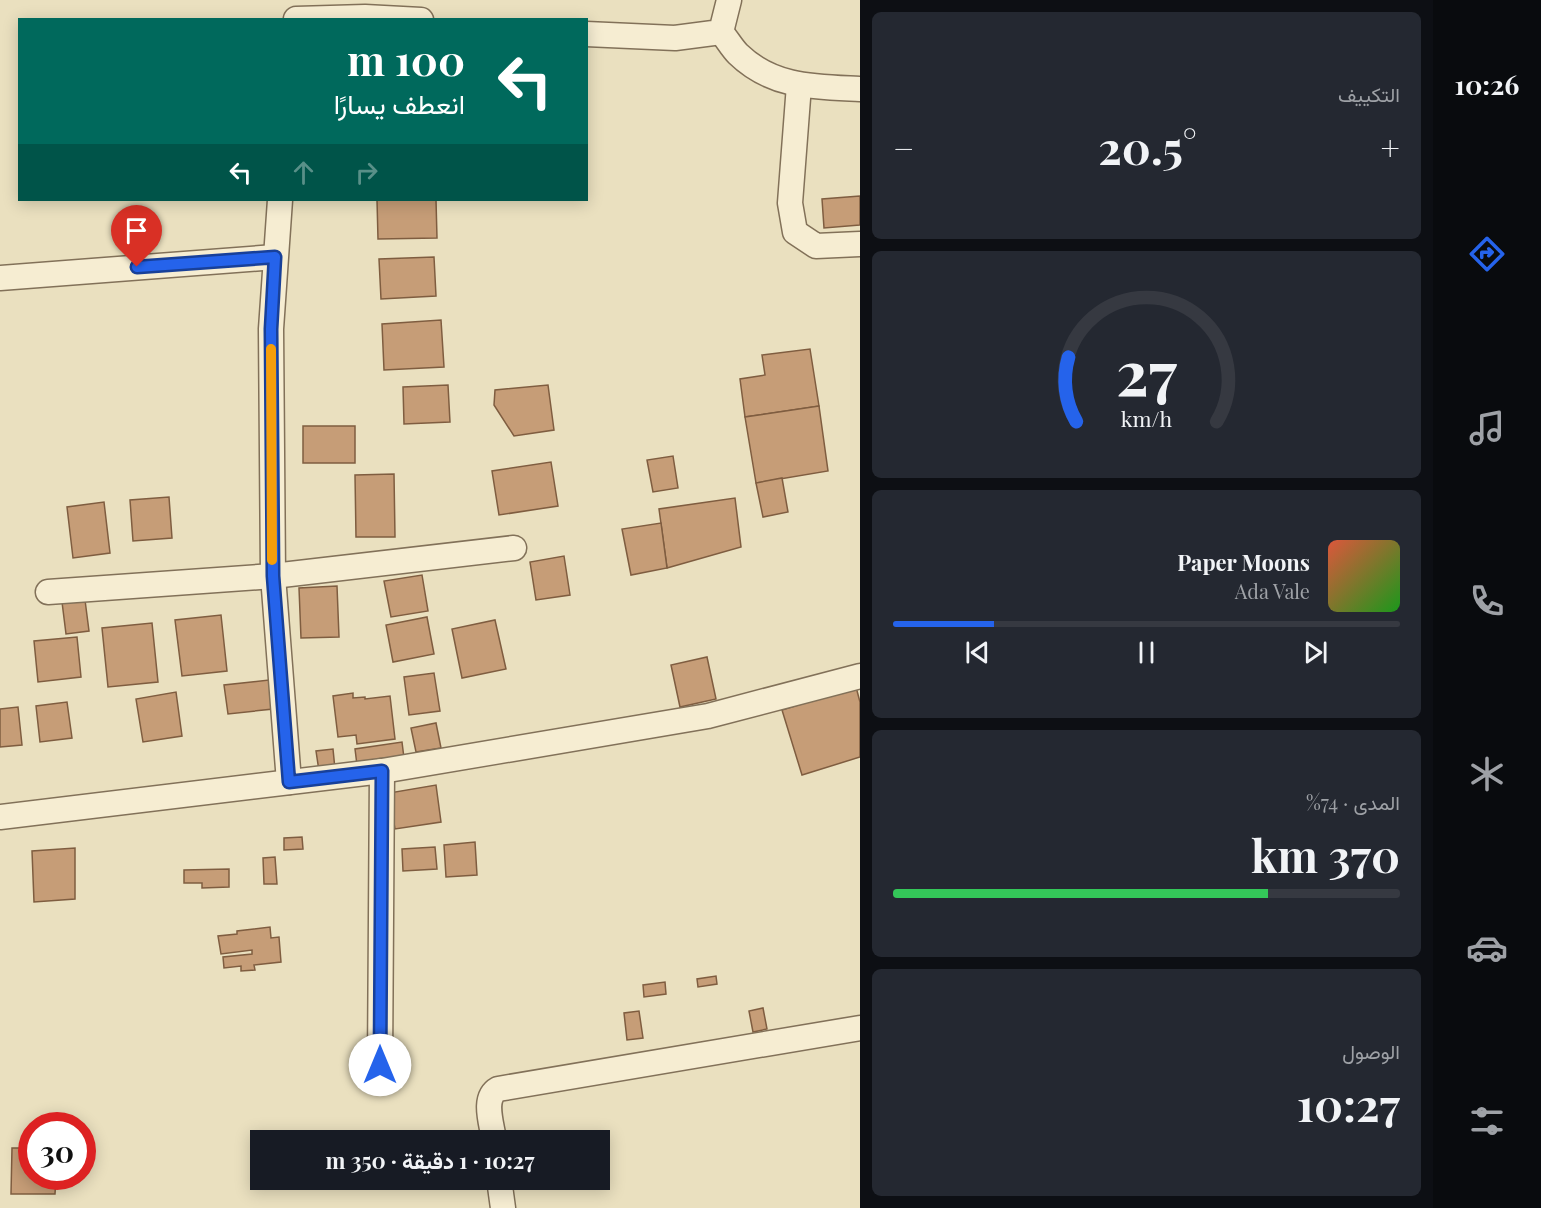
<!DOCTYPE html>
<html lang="ar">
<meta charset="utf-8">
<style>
body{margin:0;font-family:"Playfair Display",Vazirmatn,serif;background:#242831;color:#f1f3f6;direction:rtl;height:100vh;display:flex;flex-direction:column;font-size:22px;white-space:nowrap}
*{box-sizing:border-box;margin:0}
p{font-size:20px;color:#9ea1a6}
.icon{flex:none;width:33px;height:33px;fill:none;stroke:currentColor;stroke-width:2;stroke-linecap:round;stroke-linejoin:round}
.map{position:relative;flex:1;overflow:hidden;direction:ltr}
.sheet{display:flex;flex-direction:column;gap:12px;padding:12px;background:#0d0f14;width:573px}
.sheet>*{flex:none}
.banner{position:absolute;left:18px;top:18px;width:570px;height:183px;border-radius:0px;box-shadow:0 3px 15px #0003;direction:rtl;background:#00695c;color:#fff;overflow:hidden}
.speed{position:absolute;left:18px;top:1112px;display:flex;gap:12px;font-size:30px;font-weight:700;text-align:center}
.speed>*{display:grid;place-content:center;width:78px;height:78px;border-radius:50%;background:#171b24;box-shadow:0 3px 15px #0003;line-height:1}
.speed .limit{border:9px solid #d22;background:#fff;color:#111}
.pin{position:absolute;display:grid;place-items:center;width:51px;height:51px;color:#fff;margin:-62px -26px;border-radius:50% 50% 50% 0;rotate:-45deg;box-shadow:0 0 6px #0007}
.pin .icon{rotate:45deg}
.me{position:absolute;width:66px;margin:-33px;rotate:0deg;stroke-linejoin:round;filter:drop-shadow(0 0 4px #0008)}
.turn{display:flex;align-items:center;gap:21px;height:126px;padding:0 24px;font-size:27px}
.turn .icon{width:78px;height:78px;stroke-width:2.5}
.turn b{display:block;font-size:42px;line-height:51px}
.lanes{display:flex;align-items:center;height:57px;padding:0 24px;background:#0003;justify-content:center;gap:30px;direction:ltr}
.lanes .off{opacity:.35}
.big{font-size:45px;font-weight:700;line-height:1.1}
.sheet .card{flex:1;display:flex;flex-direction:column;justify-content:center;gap:9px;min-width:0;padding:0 21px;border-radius:9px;background:#242831}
.sheet .dial{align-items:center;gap:0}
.dial svg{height:156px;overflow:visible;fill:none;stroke:#363941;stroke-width:7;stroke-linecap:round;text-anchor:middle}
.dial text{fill:#f1f3f6;stroke:none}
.song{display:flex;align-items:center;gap:18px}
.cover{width:72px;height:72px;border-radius:9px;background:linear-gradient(135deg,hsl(10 70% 55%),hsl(120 70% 35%))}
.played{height:6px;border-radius:3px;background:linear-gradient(90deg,#2563eb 20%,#363941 20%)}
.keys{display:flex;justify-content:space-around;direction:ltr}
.heat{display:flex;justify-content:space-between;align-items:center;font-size:33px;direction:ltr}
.charge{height:9px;border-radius:4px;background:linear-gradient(90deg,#34c759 74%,#363941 0)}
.trip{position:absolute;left:250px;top:1130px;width:360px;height:60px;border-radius:0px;background:#171b24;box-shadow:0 3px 15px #0003;font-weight:700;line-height:60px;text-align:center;direction:rtl}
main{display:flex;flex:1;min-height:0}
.menu{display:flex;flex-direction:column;width:108px;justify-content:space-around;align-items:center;background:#090b0e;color:#9ea1a6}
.menu .icon{width:42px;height:42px}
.menu .current{color:#2563eb}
.menu b{font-size:27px;color:#f1f3f6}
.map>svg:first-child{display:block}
</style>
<main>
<nav class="menu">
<b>10:26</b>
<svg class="icon current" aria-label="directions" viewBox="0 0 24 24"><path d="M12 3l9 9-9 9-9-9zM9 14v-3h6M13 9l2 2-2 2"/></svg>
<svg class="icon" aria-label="music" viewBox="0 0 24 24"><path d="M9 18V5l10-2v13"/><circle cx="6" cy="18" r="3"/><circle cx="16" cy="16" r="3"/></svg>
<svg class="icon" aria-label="phone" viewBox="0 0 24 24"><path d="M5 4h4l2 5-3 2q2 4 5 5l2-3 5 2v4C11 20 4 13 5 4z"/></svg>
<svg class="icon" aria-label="climate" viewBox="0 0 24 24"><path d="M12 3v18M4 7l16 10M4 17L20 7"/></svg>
<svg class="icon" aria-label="car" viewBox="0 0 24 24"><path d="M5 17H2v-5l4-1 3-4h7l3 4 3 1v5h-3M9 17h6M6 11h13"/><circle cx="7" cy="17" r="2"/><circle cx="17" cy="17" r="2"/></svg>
<svg class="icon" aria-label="filters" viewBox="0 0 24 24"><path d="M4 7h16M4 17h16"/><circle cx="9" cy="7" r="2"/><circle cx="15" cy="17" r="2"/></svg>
</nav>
<section class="sheet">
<div class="card"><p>التكييف</p>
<div class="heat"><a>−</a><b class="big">20.5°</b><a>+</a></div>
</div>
<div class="card dial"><svg viewBox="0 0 100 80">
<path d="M14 69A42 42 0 1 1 86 69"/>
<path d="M14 69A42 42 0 0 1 10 36" stroke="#2563eb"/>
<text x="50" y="56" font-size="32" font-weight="700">27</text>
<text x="50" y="72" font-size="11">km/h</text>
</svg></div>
<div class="card">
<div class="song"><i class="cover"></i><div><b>Paper Moons</b><p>Ada Vale</p></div></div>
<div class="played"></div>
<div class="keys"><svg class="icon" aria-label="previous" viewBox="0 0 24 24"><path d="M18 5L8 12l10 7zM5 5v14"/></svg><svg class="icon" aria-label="pause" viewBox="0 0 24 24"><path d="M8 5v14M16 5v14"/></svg><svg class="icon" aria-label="next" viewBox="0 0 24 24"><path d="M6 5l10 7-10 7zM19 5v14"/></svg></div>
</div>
<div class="card"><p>المدى · 74%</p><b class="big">370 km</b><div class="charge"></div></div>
<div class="card"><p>الوصول</p><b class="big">10:27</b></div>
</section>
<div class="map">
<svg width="860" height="1208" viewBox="0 0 860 1208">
<rect width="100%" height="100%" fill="#eae0bf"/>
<g fill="#c69d77" stroke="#7f5d40" stroke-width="1.5">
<path d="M 860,196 L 860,225 L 824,228 L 822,199 Z"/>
<path d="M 377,200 L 436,200 L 437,238 L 378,239 Z"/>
<path d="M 434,257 L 436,296 L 381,299 L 379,259 Z"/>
<path d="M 441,320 L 444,367 L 384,370 L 382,324 Z"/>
<path d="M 810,349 L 819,406 L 745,417 L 740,379 L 765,375 L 762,355 Z"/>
<path d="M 448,385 L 450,422 L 404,424 L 403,387 Z"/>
<path d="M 548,385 L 554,430 L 514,436 L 494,405 L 495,390 Z"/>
<path d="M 819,406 L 828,471 L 756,483 L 745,417 Z"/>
<rect x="303" y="426" width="52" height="37"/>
<path d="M 673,456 L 678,488 L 653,492 L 647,460 Z"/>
<path d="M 551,462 L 558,506 L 499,515 L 492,471 Z"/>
<path d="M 394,474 L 395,537 L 356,537 L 355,475 Z"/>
<path d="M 782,478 L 788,512 L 763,517 L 756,483 Z"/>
<path d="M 169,497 L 172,538 L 133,541 L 130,500 Z"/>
<path d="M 735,498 L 741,547 L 667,568 L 659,509 Z"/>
<path d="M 104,502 L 110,553 L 73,558 L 67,507 Z"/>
<path d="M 661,523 L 667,568 L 631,575 L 622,529 Z"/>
<path d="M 564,556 L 570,595 L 536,600 L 530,562 Z"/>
<path d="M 422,575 L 428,611 L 391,617 L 384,581 Z"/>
<path d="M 337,586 L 339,637 L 301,638 L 299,588 Z"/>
<path d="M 85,600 L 89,631 L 66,634 L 62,602 Z"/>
<path d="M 221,615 L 227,671 L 182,676 L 175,620 Z"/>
<path d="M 427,617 L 434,654 L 393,662 L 386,625 Z"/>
<path d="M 495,620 L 506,669 L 462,678 L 452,629 Z"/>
<path d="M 152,623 L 158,682 L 108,687 L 102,628 Z"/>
<path d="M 77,637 L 81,677 L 38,682 L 34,641 Z"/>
<path d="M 707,657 L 716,699 L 680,707 L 671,665 Z"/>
<path d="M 434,673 L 440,711 L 409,715 L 404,677 Z"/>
<path d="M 269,680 L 273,709 L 228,714 L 224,685 Z"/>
<path d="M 856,687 L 860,702 L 860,757 L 802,775 L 782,710 Z"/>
<path d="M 176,692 L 182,736 L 143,742 L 136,699 Z"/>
<path d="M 353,693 L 353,698 L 365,697 L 365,699 L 390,696 L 395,739 L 357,744 L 356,735 L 338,737 L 333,696 Z"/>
<path d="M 67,702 L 72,738 L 40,742 L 36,706 Z"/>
<path d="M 18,707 L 22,745 L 0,747 L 0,709 Z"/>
<path d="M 436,723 L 441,748 L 416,752 L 411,728 Z"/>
<path d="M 402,742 L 404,758 L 357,765 L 355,749 Z"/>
<path d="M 333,749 L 335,769 L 319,771 L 316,751 Z"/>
<path d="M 436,785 L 441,822 L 395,829 L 389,793 Z"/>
<path d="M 302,837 L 303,849 L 284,850 L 284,838 Z"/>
<path d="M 475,842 L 477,875 L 446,877 L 444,845 Z"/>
<path d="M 435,847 L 437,869 L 403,871 L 402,849 Z"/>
<path d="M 75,848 L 75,899 L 34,902 L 32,851 Z"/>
<path d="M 275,857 L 277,884 L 264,884 L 263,858 Z"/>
<path d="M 229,869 L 229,887 L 202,888 L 202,883 L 184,883 L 184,870 Z"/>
<path d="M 270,927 L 271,938 L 279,937 L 281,962 L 254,965 L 255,970 L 241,971 L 241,966 L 224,968 L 223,957 L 252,954 L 252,950 L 221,954 L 218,936 L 237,934 L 237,931 Z"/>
<path d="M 716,976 L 717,984 L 698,987 L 697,979 Z"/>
<path d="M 665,982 L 666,994 L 644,997 L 643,985 Z"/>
<path d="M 763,1008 L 767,1029 L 753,1032 L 749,1011 Z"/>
<path d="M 639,1011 L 643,1038 L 627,1040 L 624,1013 Z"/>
<path d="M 12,1148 L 32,1148 L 32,1176 L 56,1176 L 55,1194 L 11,1194 Z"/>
</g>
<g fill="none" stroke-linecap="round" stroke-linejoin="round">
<g stroke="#827159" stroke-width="27">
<g id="minor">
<path d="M 296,19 L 365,17 L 421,20"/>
<path d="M 721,32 C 727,39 732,48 738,54 C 773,88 816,87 860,89"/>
<path d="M 586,34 L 675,38 L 721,32 L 729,0"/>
<path d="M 799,85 L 790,203 L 795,232 L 816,246 L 860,244"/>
<path d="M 280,200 L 271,329 L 273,576 L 289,782"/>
<path d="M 0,278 L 275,257"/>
<path d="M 48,592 L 273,576 L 514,548"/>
<path d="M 0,817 L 382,771 L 708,716 L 860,676"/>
<path d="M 380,1065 L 382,771"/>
<path d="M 494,1140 C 492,1124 482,1098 498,1089 L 860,1028"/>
<path d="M 499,1179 L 503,1208"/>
</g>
</g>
<use href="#minor" stroke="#f6edd2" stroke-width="24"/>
</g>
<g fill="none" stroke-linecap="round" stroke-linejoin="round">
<g stroke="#184099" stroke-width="15">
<path id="route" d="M 137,267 L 275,257 L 271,329 L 273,576 L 289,782 L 382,771 L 380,1065"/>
</g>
<use href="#route" stroke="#2563eb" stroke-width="10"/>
<path stroke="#f59e0b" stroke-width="10" d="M 271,349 L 272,560"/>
</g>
</svg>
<div class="speed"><div class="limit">30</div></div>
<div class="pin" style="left:137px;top:267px;background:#d93025"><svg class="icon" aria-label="arrive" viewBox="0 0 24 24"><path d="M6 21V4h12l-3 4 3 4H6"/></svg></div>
<svg class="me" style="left:380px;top:1065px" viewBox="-20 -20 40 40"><circle r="19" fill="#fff"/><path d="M0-13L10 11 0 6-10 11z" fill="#2563eb"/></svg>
<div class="trip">10:27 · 1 دقيقة · 350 m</div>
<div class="banner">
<div class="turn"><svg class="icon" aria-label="left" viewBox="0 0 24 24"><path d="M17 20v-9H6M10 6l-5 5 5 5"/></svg><div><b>100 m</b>انعطف يسارًا</div></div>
<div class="lanes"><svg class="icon" aria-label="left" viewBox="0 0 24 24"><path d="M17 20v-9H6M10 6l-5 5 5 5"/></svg><svg class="icon off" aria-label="ahead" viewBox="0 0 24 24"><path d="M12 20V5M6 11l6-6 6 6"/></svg><svg class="icon off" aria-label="right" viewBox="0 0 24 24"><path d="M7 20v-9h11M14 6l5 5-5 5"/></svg></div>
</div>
</div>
</main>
